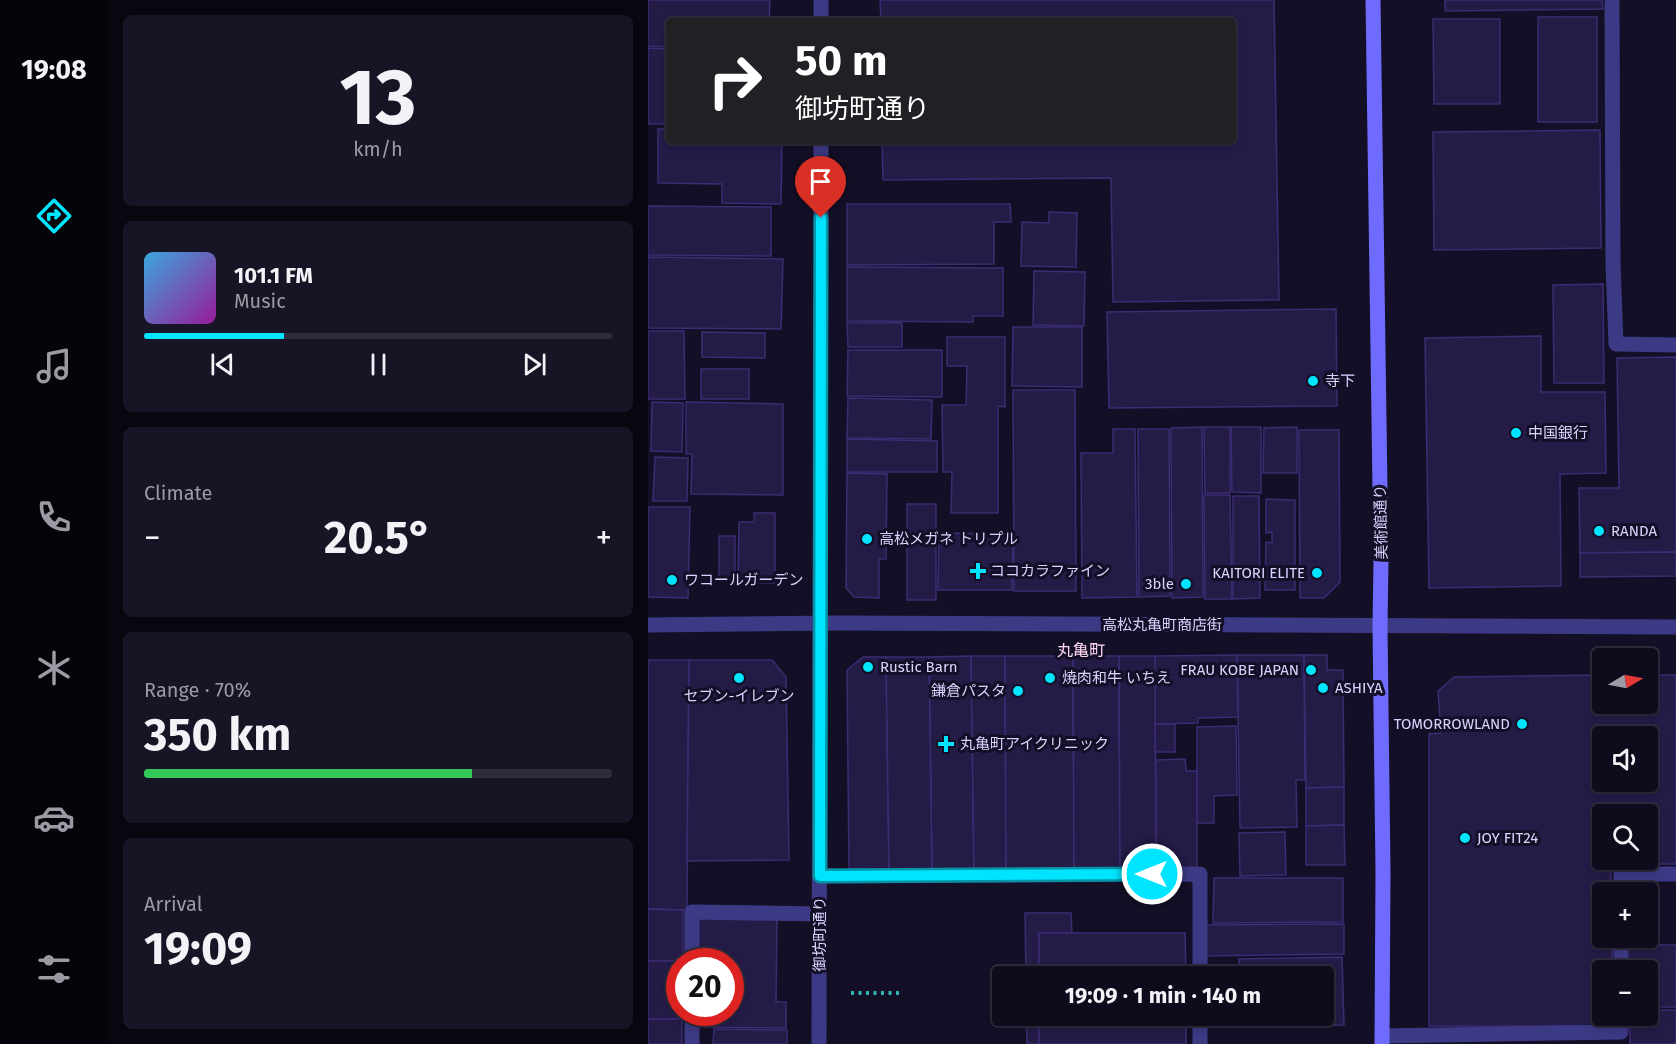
<!DOCTYPE html>
<meta charset="utf-8">
<style>
body{margin:0;font-family:"Fira Sans","Noto Sans JP",sans-serif;background:#171425;color:#f1f3f6;height:100vh;display:flex;flex-direction:column;font-size:22px;white-space:nowrap}
*{box-sizing:border-box;margin:0}
p{font-size:20px;color:#9b9ba3}
.icon{flex:none;width:33px;height:33px;fill:none;stroke:currentColor;stroke-width:2;stroke-linecap:round;stroke-linejoin:round}
.map{position:relative;flex:1;overflow:hidden}
.side{display:flex;flex-direction:column;gap:15px;padding:15px;background:#08060f;width:540px}
.side>*{flex:none}
.banner{position:absolute;left:18px;top:18px;width:570px;height:126px;border-radius:6px;box-shadow:0 3px 9px #0003,0 0 0 2px #2e2b3b;background:#202124;color:#fff;overflow:hidden}
.needle{width:39px;rotate:80deg}
.tools{position:absolute;left:944px;top:648px;display:grid;gap:12px}
.tools a{display:grid;place-items:center;width:66px;height:66px;border-radius:6px;background:#0e0b1c;box-shadow:0 3px 9px #0003,0 0 0 2px #2e2b3b;font-size:30px}
.speed{position:absolute;left:18px;top:948px;display:flex;gap:12px;font-size:30px;font-weight:700;text-align:center}
.speed>*{display:grid;place-content:center;width:78px;height:78px;border-radius:50%;background:#0e0b1c;box-shadow:0 3px 9px #0003,0 0 0 2px #2e2b3b;line-height:1}
.speed .limit{border:9px solid #d22;background:#fff;color:#111}
.pin{position:absolute;display:grid;place-items:center;width:51px;height:51px;color:#fff;margin:-62px -26px;border-radius:50% 50% 50% 0;rotate:-45deg;box-shadow:0 0 6px #0007}
.pin .icon{rotate:45deg}
.me{position:absolute;width:66px;margin:-33px;rotate:270deg;stroke-linejoin:round;filter:drop-shadow(0 0 4px #0008)}
.turn{display:flex;align-items:center;gap:21px;height:126px;padding:0 30px;font-size:27px}
.turn .icon{width:78px;height:78px;stroke-width:2.5}
.turn b{display:block;font-size:42px;line-height:51px}
.big{font-size:45px;font-weight:700;line-height:1.1}
.side .card{flex:1;display:flex;flex-direction:column;justify-content:center;gap:9px;min-width:0;padding:0 21px;border-radius:9px;background:#171425}
.side .dial{align-items:center;gap:0}
.dial b{font-size:78px;line-height:1}
.song{display:flex;align-items:center;gap:18px}
.cover{width:72px;height:72px;border-radius:9px;background:linear-gradient(135deg,hsl(200 70% 55%),hsl(300 70% 35%))}
.played{height:6px;border-radius:3px;background:linear-gradient(90deg,#00e5ff 30%,#2e2b3b 30%)}
.keys{display:flex;justify-content:space-around;direction:ltr}
.heat{display:flex;justify-content:space-between;align-items:center;font-size:33px;direction:ltr}
.charge{height:9px;border-radius:4px;background:linear-gradient(90deg,#34c759 70%,#2e2b3b 0)}
.trip{position:absolute;left:344px;top:966px;width:342px;height:60px;border-radius:6px;background:#0e0b1c;box-shadow:0 3px 9px #0003,0 0 0 2px #2e2b3b;font-weight:700;line-height:60px;text-align:center}
main{display:flex;flex:1;min-height:0}
.tab-bar{display:flex;flex-direction:column;width:108px;justify-content:space-around;align-items:center;background:#06040b;color:#9b9ba3}
.tab-bar .icon{width:42px;height:42px}
.tab-bar .current{color:#00e5ff}
.tab-bar b{font-size:27px;color:#f1f3f6}
.map>svg:first-child{display:block}
</style>
<main>
<nav class="tab-bar">
<b>19:08</b>
<svg class="icon current" aria-label="directions" viewBox="0 0 24 24"><path d="M12 3l9 9-9 9-9-9zM9 14v-3h6M13 9l2 2-2 2"/></svg>
<svg class="icon" aria-label="music" viewBox="0 0 24 24"><path d="M9 18V5l10-2v13"/><circle cx="6" cy="18" r="3"/><circle cx="16" cy="16" r="3"/></svg>
<svg class="icon" aria-label="phone" viewBox="0 0 24 24"><path d="M5 4h4l2 5-3 2q2 4 5 5l2-3 5 2v4C11 20 4 13 5 4z"/></svg>
<svg class="icon" aria-label="climate" viewBox="0 0 24 24"><path d="M12 3v18M4 7l16 10M4 17L20 7"/></svg>
<svg class="icon" aria-label="car" viewBox="0 0 24 24"><path d="M5 17H2v-5l4-1 3-4h7l3 4 3 1v5h-3M9 17h6M6 11h13"/><circle cx="7" cy="17" r="2"/><circle cx="17" cy="17" r="2"/></svg>
<svg class="icon" aria-label="filters" viewBox="0 0 24 24"><path d="M4 7h16M4 17h16"/><circle cx="9" cy="7" r="2"/><circle cx="15" cy="17" r="2"/></svg>
</nav>
<section class="side">
<div class="card dial"><b>13</b><p>km/h</p></div>
<div class="card">
<div class="song"><i class="cover"></i><div><b>101.1 FM</b><p>Music</p></div></div>
<div class="played"></div>
<div class="keys"><svg class="icon" aria-label="previous" viewBox="0 0 24 24"><path d="M18 5L8 12l10 7zM5 5v14"/></svg><svg class="icon" aria-label="pause" viewBox="0 0 24 24"><path d="M8 5v14M16 5v14"/></svg><svg class="icon" aria-label="next" viewBox="0 0 24 24"><path d="M6 5l10 7-10 7zM19 5v14"/></svg></div>
</div>
<div class="card"><p>Climate</p>
<div class="heat"><a>−</a><b class="big">20.5°</b><a>+</a></div>
</div>
<div class="card"><p>Range · 70%</p><b class="big">350 km</b><div class="charge"></div></div>
<div class="card"><p>Arrival</p><b class="big">19:09</b></div>
</section>
<div class="map">
<svg width="1028" height="1044" viewBox="0 0 1028 1044">
<rect width="100%" height="100%" fill="#130f26"/>
<g fill="#241b47" stroke="#3b2d73" stroke-width="1.5" fill-rule="evenodd">
<path d="M 0,0 L 122,0 L 121,21 L 21,21 L 21,47 L 0,46 Z"/>
<path d="M 232,0 L 626,0 L 631,300 L 465,302 L 463,178 L 235,180 L 234,141 L 585,141 L 585,21 L 233,21 Z"/>
<path d="M 797,0 L 954,0 L 955,9 L 797,11 Z"/>
<rect x="890" y="17" width="59" height="105"/>
<path d="M 785,19 L 852,19 L 852,104 L 786,104 Z"/>
<path d="M 0,48 L 21,49 L 21,124 L 0,124 Z"/>
<path d="M 10,129 L 21,129 L 21,141 L 134,141 L 133,204 L 74,203 L 74,184 L 10,183 Z"/>
<path d="M 952,130 L 953,248 L 786,250 L 785,132 Z"/>
<path d="M 199,204 L 362,204 L 363,222 L 346,222 L 346,264 L 199,265 Z"/>
<path d="M 0,206 L 123,207 L 123,256 L 0,255 Z"/>
<path d="M 401,212 L 429,213 L 428,267 L 373,266 L 374,222 L 401,223 Z"/>
<path d="M 0,257 L 135,259 L 133,329 L 0,328 Z"/>
<path d="M 199,267 L 355,268 L 355,316 L 325,316 L 325,322 L 199,321 Z"/>
<path d="M 386,271 L 437,272 L 436,326 L 385,325 Z"/>
<path d="M 955,284 L 956,383 L 906,383 L 905,285 Z"/>
<path d="M 688,309 L 689,406 L 461,408 L 459,312 Z"/>
<path d="M 199,323 L 254,323 L 254,347 L 200,347 Z"/>
<path d="M 365,327 L 434,327 L 434,387 L 364,386 Z"/>
<path d="M 0,331 L 36,331 L 37,399 L 0,399 Z"/>
<path d="M 54,332 L 117,333 L 117,358 L 54,357 Z"/>
<path d="M 893,336 L 893,392 L 957,392 L 958,473 L 912,474 L 913,586 L 781,588 L 777,338 Z"/>
<path d="M 299,337 L 357,337 L 357,407 L 350,406 L 350,513 L 303,513 L 304,472 L 295,472 L 294,405 L 318,405 L 319,366 L 299,366 Z"/>
<path d="M 200,350 L 294,350 L 294,397 L 199,396 Z"/>
<path d="M 1028,357 L 1028,552 L 932,553 L 931,488 L 971,488 L 969,358 Z"/>
<rect x="53" y="369" width="48" height="30"/>
<path d="M 365,390 L 427,390 L 428,591 L 366,591 Z"/>
<path d="M 200,398 L 284,400 L 283,439 L 199,438 Z"/>
<path d="M 4,402 L 35,403 L 34,452 L 3,451 Z"/>
<path d="M 38,402 L 135,404 L 135,495 L 43,494 L 44,454 L 38,454 Z"/>
<path d="M 554,427 L 555,597 L 524,598 L 523,428 Z"/>
<path d="M 556,427 L 582,427 L 582,493 L 557,493 Z"/>
<path d="M 583,427 L 613,427 L 613,493 L 584,492 Z"/>
<path d="M 649,427 L 649,473 L 615,473 L 616,428 Z"/>
<path d="M 465,429 L 487,429 L 489,597 L 434,598 L 433,453 L 465,453 Z"/>
<path d="M 490,429 L 521,429 L 522,596 L 491,597 Z"/>
<path d="M 651,430 L 691,430 L 692,582 L 676,598 L 652,598 Z"/>
<path d="M 199,439 L 289,441 L 289,472 L 199,472 Z"/>
<path d="M 7,457 L 40,458 L 39,501 L 5,501 Z"/>
<path d="M 199,473 L 239,474 L 238,559 L 231,559 L 231,598 L 206,597 L 198,588 Z"/>
<path d="M 556,495 L 582,495 L 584,599 L 557,599 Z"/>
<path d="M 585,496 L 611,496 L 612,598 L 585,599 Z"/>
<path d="M 618,499 L 647,500 L 647,590 L 617,590 L 618,542 L 624,543 L 624,532 L 618,533 Z"/>
<rect x="259" y="504" width="29" height="96"/>
<path d="M 0,507 L 42,507 L 40,598 L 0,597 Z"/>
<path d="M 106,513 L 127,513 L 127,583 L 90,582 L 91,522 L 106,522 Z"/>
<path d="M 291,533 L 365,534 L 364,590 L 290,590 Z"/>
<rect x="71" y="536" width="16" height="42"/>
<path d="M 1028,552 L 1028,576 L 932,577 L 932,553 Z"/>
<path d="M 589,655 L 656,655 L 657,780 L 648,780 L 649,827 L 592,828 Z"/>
<path d="M 589,655 L 590,717 L 550,718 L 550,723 L 507,724 L 507,656 Z"/>
<path d="M 656,655 L 679,655 L 679,670 L 695,670 L 696,787 L 658,788 Z"/>
<path d="M 323,656 L 326,871 L 284,870 L 281,657 Z"/>
<path d="M 323,656 L 357,656 L 358,870 L 326,871 Z"/>
<path d="M 357,656 L 425,656 L 426,870 L 358,870 Z"/>
<path d="M 425,656 L 471,656 L 472,870 L 426,870 Z"/>
<path d="M 471,656 L 507,656 L 508,870 L 472,870 Z"/>
<path d="M 215,657 L 238,657 L 241,871 L 201,871 L 199,670 Z"/>
<path d="M 238,657 L 281,657 L 284,870 L 241,871 Z"/>
<path d="M 0,660 L 41,660 L 39,910 L 0,909 Z"/>
<path d="M 41,660 L 124,660 L 138,677 L 141,860 L 39,861 Z"/>
<path d="M 954,675 L 954,704 L 999,704 L 999,675 L 1028,675 L 1028,864 L 963,864 L 963,892 L 954,892 L 954,938 L 964,938 L 964,970 L 954,970 L 954,1016 L 964,1016 L 964,1026 L 781,1026 L 781,734 L 793,733 L 790,691 L 806,677 ZM 954,736 L 999,736 L 999,782 L 954,782 ZM 954,814 L 999,814 L 999,860 L 954,860 Z"/>
<rect x="507" y="724" width="20" height="28"/>
<path d="M 588,726 L 589,795 L 566,796 L 566,823 L 549,823 L 549,727 Z"/>
<path d="M 537,759 L 538,771 L 549,771 L 549,870 L 508,870 L 508,760 Z"/>
<path d="M 696,787 L 696,825 L 658,826 L 658,788 Z"/>
<path d="M 696,825 L 697,865 L 658,865 L 658,826 Z"/>
<path d="M 637,832 L 638,875 L 592,876 L 591,833 Z"/>
<path d="M 566,878 L 695,878 L 695,922 L 565,923 Z"/>
<path d="M 0,909 L 35,910 L 35,961 L 0,961 Z"/>
<path d="M 377,913 L 423,913 L 424,933 L 391,933 L 391,976 L 378,976 Z"/>
<path d="M 50,918 L 129,919 L 128,1002 L 138,1002 L 138,1028 L 49,1027 L 49,1012 L 82,1012 L 82,962 L 50,962 Z"/>
<path d="M 696,924 L 696,954 L 555,956 L 554,925 Z"/>
<path d="M 391,933 L 537,933 L 538,976 L 391,976 Z"/>
<path d="M 978,945 L 1028,945 L 1028,1007 L 999,1007 L 999,970 L 979,970 Z"/>
<path d="M 694,957 L 696,1025 L 593,1027 L 592,1016 L 675,1016 L 675,976 L 592,976 L 591,959 Z"/>
<path d="M 0,961 L 35,961 L 32,962 L 32,1012 L 34,1012 L 34,1019 L 0,1019 Z"/>
<path d="M 999,1010 L 1028,1010 L 1028,1044 L 982,1044 L 982,1016 L 999,1016 Z"/>
<path d="M 378,1016 L 391,1016 L 391,1044 L 379,1044 Z"/>
<rect x="391" y="1016" width="147" height="28"/>
<rect x="0" y="1019" width="34" height="25"/>
<path d="M 66,1029 L 139,1030 L 139,1044 L 65,1044 Z"/>
</g>
<g fill="none" stroke-linecap="round" stroke-linejoin="round">
<path stroke="#2fb8b0" stroke-width="4" stroke-dasharray="3 4.5" stroke-linecap="butt" d="M 203,993 L 254,993"/>
<g stroke="#3d3a85" stroke-width="15">
<path d="M 964,0 L 965,264 L 968,344 L 1028,345"/>
<path d="M 172,876 L 552,874 L 552,976"/>
<path d="M 973,892 L 973,874 L 1028,874"/>
<path d="M 44,962 L 44,912 L 172,914"/>
<path d="M 973,970 L 973,938"/>
<path d="M 734,1036 L 973,1032 L 973,1016"/>
<path d="M 44,1044 L 44,1012"/>
<path d="M 552,1044 L 552,1016"/>
</g>
<g stroke="#3d3a85" stroke-width="15">
<path d="M 173,0 L 173,21"/>
<path d="M 0,625 L 189,623 L 1028,627"/>
<path d="M 171,1044 L 173,141"/>
</g>
<path stroke="#6f6bff" stroke-width="15" d="M 725,0 L 733,560 L 732,626 L 735,872 L 734,1044"/>
</g>
<g fill="none" stroke-linecap="round" stroke-linejoin="round">
<g stroke="#0095a6" stroke-width="15">
<path id="route" d="M 173,218 L 172,876 L 504,874"/>
</g>
<use href="#route" stroke="#00e5ff" stroke-width="10"/>
</g>
<g fill="#00e5ff" stroke="#130f26" stroke-width="2">
<circle cx="665" cy="381" r="6"/>
<circle cx="868" cy="433" r="6"/>
<circle cx="951" cy="531" r="6"/>
<circle cx="219" cy="539" r="6"/>
<path d="M327 562h6v6h6v6h-6v6h-6v-6h-6v-6h6z"/>
<circle cx="669" cy="573" r="6"/>
<circle cx="24" cy="580" r="6"/>
<circle cx="538" cy="584" r="6"/>
<circle cx="220" cy="667" r="6"/>
<circle cx="663" cy="670" r="6"/>
<circle cx="91" cy="678" r="6"/>
<circle cx="402" cy="678" r="6"/>
<circle cx="675" cy="688" r="6"/>
<circle cx="370" cy="691" r="6"/>
<circle cx="874" cy="724" r="6"/>
<path d="M295 735h6v6h6v6h-6v6h-6v-6h-6v-6h6z"/>
<circle cx="817" cy="838" r="6"/>
</g>
<g text-anchor="middle" dominant-baseline="central" stroke-width="6" stroke-linejoin="round" paint-order="stroke">
<g font-size="15" fill="#d9d4ff" stroke="#130f26" text-anchor="start">
<text x="677" y="381">寺下</text>
<text x="880" y="433">中国銀行</text>
<text x="963" y="531">RANDA</text>
<text x="231" y="539">高松メガネ トリプル</text>
<text x="342" y="571">ココカラファイン</text>
<text x="657" y="573" text-anchor="end">KAITORI ELITE</text>
<text x="36" y="580">ワコールガーデン</text>
<text x="526" y="584" text-anchor="end">3ble</text>
<text x="232" y="667">Rustic Barn</text>
<text x="651" y="670" text-anchor="end">FRAU KOBE JAPAN</text>
<text x="414" y="678">焼肉和牛 いちえ</text>
<text x="687" y="688">ASHIYA</text>
<text x="358" y="691" text-anchor="end">鎌倉パスタ</text>
<text x="91" y="696" text-anchor="middle">セブン-イレブン</text>
<text x="862" y="724" text-anchor="end">TOMORROWLAND</text>
<text x="312" y="744">丸亀町アイクリニック</text>
<text x="829" y="838">JOY FIT24</text>
</g>
<g font-size="15" fill="#d9d4ff" stroke="#130f26">
<text transform="translate(733 522) rotate(-91)">美術館通り</text>
<text x="514" y="625">高松丸亀町商店街</text>
<text transform="translate(172 934) rotate(-90)">御坊町通り</text>
</g>
<g font-size="16" fill="#ffd6f0" stroke="#130f26">
<text x="433" y="650">丸亀町</text>
</g>
</g>
</svg>
<div class="tools">
<a><svg class="needle" viewBox="-14 -14 28 28"><path d="M0-13l5 13h-10z" fill="#e53935"/><path d="M0 13l5-13h-10z" fill="#9b9ba3"/></svg></a>
<a><svg class="icon" aria-label="sound" viewBox="0 0 24 24"><path d="M4 9h4l5-4v14l-5-4H4zM17 9q2 3 0 6"/></svg></a>
<a><svg class="icon" aria-label="search" viewBox="0 0 24 24"><circle cx="10" cy="10" r="6"/><path d="M15 15l6 6"/></svg></a>
<a>+</a>
<a>−</a>
</div>
<div class="speed"><div class="limit">20</div></div>
<div class="pin" style="left:173px;top:218px;background:#d93025"><svg class="icon" aria-label="arrive" viewBox="0 0 24 24"><path d="M6 21V4h12l-3 4 3 4H6"/></svg></div>
<svg class="me" style="left:504px;top:874px" viewBox="-20 -20 40 40"><circle r="17" fill="#00e5ff" stroke="#fff" stroke-width="3"/><path d="M0-11L8 9 0 5-8 9z" fill="#fff"/></svg>
<div class="trip">19:09 · 1 min · 140 m</div>
<div class="banner">
<div class="turn"><svg class="icon" aria-label="right" viewBox="0 0 24 24"><path d="M7 20v-9h11M14 6l5 5-5 5"/></svg><div><b>50 m</b>御坊町通り</div></div>
</div>
</div>
</main>
